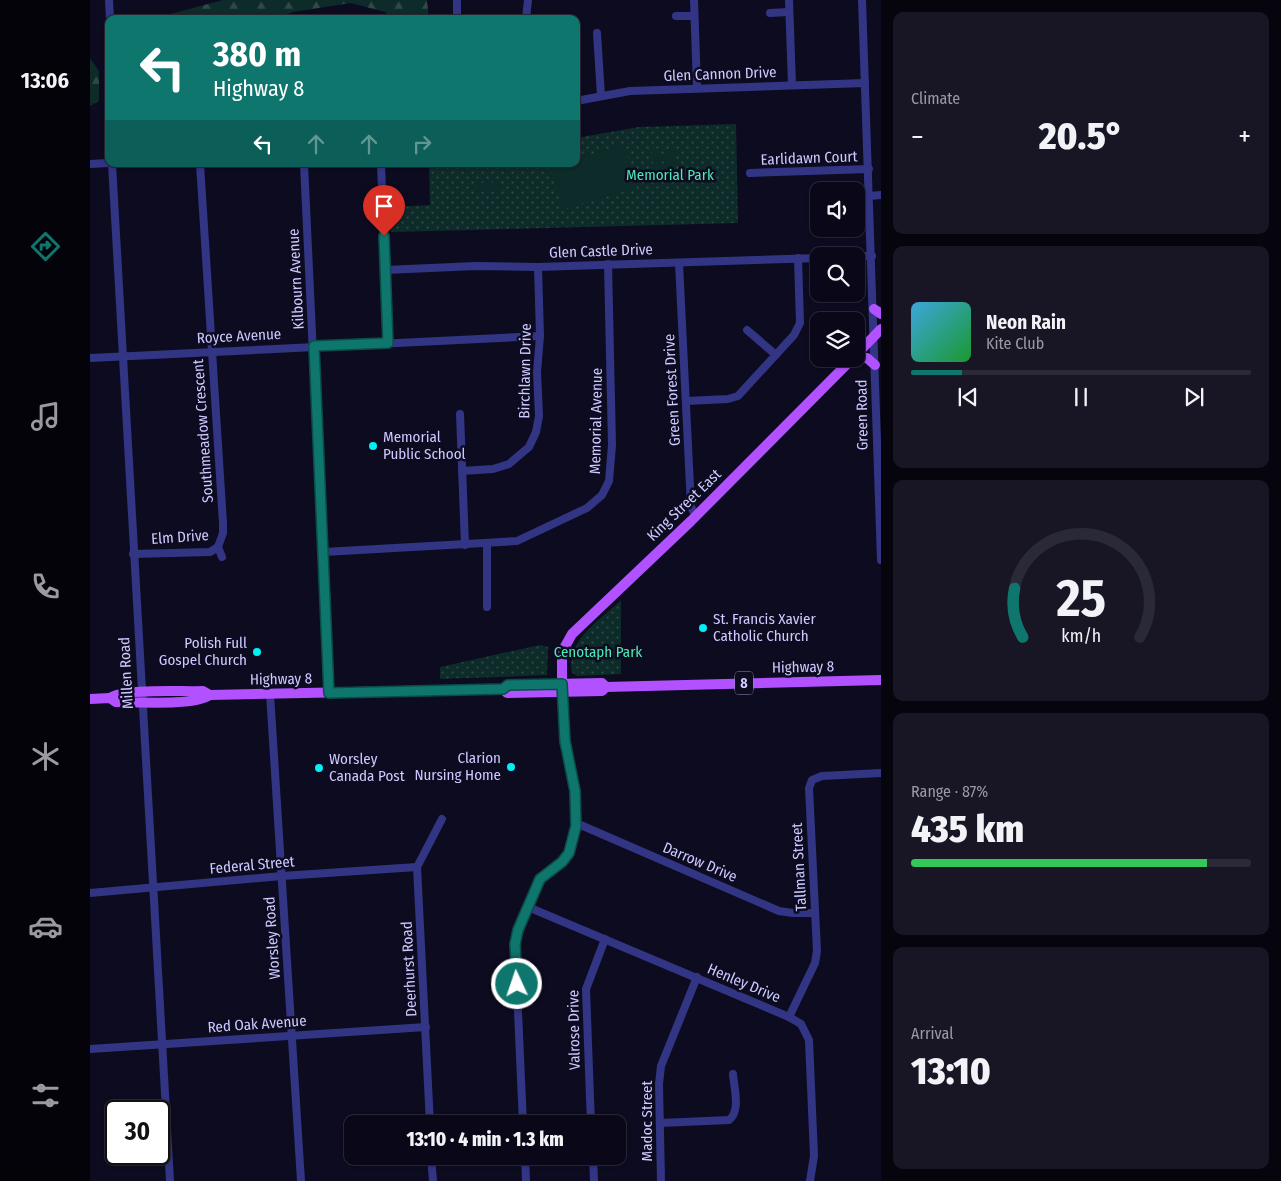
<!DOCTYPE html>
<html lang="en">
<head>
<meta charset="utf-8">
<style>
	body { margin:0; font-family:"Fira Sans Condensed",sans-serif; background:#181625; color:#f1f3f6; height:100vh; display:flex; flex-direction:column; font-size:19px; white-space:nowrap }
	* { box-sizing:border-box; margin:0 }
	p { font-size:16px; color:#999aa2 }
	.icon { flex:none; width:28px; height:28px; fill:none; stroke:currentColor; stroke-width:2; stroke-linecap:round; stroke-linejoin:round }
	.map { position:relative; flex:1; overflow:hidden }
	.panel { display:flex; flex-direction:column; gap:12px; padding:12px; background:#06040d; width:400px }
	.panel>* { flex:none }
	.guide { position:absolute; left:15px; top:15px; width:475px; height:152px; border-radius:10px; box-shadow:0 1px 4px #0004,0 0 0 1px #2a2937; background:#0f766e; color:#fff; overflow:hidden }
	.fabs { position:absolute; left:720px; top:182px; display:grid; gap:10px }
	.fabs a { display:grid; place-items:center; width:55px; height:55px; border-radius:10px; background:#0a0818; box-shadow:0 1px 4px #0004,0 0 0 1px #2a2937; font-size:25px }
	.speed { position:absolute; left:15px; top:1100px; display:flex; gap:10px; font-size:25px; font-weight:700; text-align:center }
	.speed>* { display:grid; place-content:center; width:65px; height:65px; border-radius:50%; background:#0a0818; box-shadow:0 1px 4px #0004,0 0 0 1px #2a2937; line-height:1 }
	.speed .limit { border:2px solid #111; border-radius:8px; background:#fff; color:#111 }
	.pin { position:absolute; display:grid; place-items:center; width:42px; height:42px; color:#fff; margin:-51px -21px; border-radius:50% 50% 50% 0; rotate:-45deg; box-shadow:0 0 5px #0007 }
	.pin .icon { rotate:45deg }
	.me { position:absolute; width:55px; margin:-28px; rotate:357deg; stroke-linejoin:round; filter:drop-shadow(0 0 4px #0008) }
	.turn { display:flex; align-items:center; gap:18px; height:105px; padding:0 25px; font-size:22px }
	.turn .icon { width:65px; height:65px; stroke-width:2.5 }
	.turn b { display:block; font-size:35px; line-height:42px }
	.lanes { display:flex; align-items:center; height:48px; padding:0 25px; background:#0003; justify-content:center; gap:25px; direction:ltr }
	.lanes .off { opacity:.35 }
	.big { font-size:38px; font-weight:800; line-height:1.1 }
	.panel .widget { flex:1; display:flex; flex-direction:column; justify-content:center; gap:8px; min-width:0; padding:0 18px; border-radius:10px; background:#181625 }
	.panel .dial { align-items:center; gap:0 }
	.dial svg { height:130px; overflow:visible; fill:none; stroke:#2a2937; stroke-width:7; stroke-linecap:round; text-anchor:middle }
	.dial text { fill:#f1f3f6; stroke:none }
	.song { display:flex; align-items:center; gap:15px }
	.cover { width:60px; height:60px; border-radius:8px; background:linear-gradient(135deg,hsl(200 70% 55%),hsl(130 70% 35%)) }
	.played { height:5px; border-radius:2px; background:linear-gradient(90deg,#0f766e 15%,#2a2937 15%) }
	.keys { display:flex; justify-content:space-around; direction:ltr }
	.heat { display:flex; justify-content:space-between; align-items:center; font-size:28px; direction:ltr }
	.charge { height:8px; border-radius:4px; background:linear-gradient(90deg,#34c759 87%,#2a2937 0) }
	.trip { position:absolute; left:254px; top:1115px; width:282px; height:50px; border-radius:10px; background:#0a0818; box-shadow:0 1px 4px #0004,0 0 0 1px #2a2937; font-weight:800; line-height:50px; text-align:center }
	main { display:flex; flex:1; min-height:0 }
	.tab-bar { display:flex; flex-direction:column; width:90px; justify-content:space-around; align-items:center; background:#04030a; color:#999aa2 }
	.tab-bar .icon { width:35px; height:35px }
	.tab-bar .current { color:#0f766e }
	.tab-bar b { font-size:22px; color:#f1f3f6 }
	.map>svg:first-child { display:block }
	.grass { fill:url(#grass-dots) }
	.forest { fill:url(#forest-firs) }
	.garden { fill:#0d2b28 }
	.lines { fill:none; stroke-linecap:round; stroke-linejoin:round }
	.minor { stroke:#323584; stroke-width:8 }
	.major { stroke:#b151ff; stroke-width:10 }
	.route-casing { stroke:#0a4d48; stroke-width:12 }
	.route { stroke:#0f766e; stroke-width:9 }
	.poi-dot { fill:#00f0f5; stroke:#0d0b20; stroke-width:2 }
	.labels { text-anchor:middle; stroke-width:5; stroke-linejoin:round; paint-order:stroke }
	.shield { fill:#0d0b20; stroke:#9391bc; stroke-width:1 }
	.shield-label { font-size:14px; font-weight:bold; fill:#cccaff }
	.street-label { font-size:15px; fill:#cccaff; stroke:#0d0b20 }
	.park-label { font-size:15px; fill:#4de9b6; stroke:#0d0b20 }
	.poi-label { font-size:15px; fill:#cccaff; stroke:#0d0b20; text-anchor:start }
</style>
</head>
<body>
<main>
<nav class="tab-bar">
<b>13:06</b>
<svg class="icon current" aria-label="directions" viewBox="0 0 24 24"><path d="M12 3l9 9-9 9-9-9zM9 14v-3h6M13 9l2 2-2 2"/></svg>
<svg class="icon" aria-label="music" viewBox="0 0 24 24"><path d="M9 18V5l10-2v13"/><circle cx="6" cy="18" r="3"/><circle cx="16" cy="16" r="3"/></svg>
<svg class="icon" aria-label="phone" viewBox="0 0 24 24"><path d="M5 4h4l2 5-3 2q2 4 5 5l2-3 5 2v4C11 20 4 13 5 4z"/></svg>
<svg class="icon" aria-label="climate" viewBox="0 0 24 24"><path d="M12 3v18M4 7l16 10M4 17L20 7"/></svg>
<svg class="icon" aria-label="car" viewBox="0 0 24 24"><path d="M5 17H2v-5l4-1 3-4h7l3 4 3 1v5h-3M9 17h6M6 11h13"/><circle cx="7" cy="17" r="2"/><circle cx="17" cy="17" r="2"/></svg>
<svg class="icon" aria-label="filters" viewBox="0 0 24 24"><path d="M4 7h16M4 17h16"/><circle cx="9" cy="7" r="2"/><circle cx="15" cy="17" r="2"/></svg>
</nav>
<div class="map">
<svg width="791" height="1181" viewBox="0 0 791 1181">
	<defs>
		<pattern id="grass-dots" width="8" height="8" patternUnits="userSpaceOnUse" patternTransform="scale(1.25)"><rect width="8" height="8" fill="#0d2b28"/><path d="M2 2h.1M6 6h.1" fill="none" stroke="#2f4848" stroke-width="1.8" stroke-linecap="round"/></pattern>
		<pattern id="forest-firs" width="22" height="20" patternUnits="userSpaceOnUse" patternTransform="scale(1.25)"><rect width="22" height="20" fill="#0d2b28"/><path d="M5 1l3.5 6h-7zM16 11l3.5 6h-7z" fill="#2f4848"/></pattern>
	</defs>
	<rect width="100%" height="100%" fill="#0d0b20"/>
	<!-- grass -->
	<g class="grass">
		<polygon points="646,124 648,223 301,232 300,207 340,205 339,164 486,164 486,138 549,127"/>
		<path d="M531,600V674L487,676C481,673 481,670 481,663C483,636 512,618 531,600Z"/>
		<polygon points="450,645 458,647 457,675 350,679 350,667"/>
	</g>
	<!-- forest -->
	<g class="forest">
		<polygon points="133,0 337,0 339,19 302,19 295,12 261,3 203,12 185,19 72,19 73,16"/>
		<polygon points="0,58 9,71 9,101 0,106"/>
	</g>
	<!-- garden -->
	<g class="garden">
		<polygon points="534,144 547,187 473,209 460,167 469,164 486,164 486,159"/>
		<polygon points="584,150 585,170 576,170 574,151"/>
		<polygon points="562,151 571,151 573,171 563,171"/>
		<polygon points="409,182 410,191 387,192 386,183"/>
	</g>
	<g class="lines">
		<!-- minor -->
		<g class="minor">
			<polyline points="19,0 20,19"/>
			<polyline points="367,0 367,19"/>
			<polyline points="604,0 607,88"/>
			<polyline points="699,0 702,85"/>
			<polyline points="772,0 791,560"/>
			<polyline points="680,13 699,12"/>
			<polyline points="586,16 604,16"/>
			<polyline points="436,19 438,0"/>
			<polyline points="507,33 511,96"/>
			<polyline points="486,101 540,91 775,83"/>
			<polyline points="0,164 19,163"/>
			<polyline points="22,164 80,1181"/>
			<polyline points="110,164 133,523 133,533 128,547"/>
			<polyline points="214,164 239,693"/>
			<polyline points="291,164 298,343"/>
			<polyline points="660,173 779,169"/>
			<polyline points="780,196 791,195"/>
			<polyline points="765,256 782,256"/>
			<polyline points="589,263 601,507 606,516"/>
			<polyline points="295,270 386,266 448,267 729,258"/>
			<polyline points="657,330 686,355"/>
			<polyline points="0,358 450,336"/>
			<polyline points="596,401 638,399 648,396 704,335 710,323 708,258"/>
			<polyline points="370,414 375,545"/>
			<polyline points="372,471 403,469 419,464 439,447 446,432 449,416 447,372 450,336 448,267"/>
			<polyline points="128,547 132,557"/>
			<polyline points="234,552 427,541 497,508 512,495 519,481 522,445 518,264"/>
			<polyline points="43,554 120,552 128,547"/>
			<polyline points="397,607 397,544"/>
			<polyline points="180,694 211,1181"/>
			<polyline points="486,823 689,911 703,913 725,913"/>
			<polyline points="0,893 192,876 327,867"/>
			<polyline points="438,907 699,1017 711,1024 719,1040 724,1156 720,1181"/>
			<polyline points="699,1017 725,963 727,951 719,788 722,780 732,776 791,773"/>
			<polyline points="0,1049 336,1027"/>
			<path d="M570,1123L639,1120C651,1111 644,1088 643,1074"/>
			<polyline points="340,1124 327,867 352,819"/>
			<path d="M433,1124L425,944C429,925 441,892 452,877C460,867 475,864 480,851C492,819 484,789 477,757C473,735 472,711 472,689"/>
			<polyline points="501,1124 496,989 515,939"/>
			<polyline points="341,1156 343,1181"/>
			<polyline points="435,1156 436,1181"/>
			<polyline points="503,1156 504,1181"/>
			<polyline points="571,1181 569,1084 571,1066 607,977"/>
		</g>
		<!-- major -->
		<g class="major">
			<polyline points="784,309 791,314"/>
			<polyline points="766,355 791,329"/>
			<polyline points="766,358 777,358 785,365"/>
			<polyline points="472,684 472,652 482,634 601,521 762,359"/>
			<polyline points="413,689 418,685 512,683 516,687 791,680"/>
			<path d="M20,698C33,688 94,692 113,691L120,695L413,689L417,693L512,691L516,687"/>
			<path d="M0,699L20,698L26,702C47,702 105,706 120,695"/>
		</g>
	</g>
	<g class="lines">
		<!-- route casing -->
		<g class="route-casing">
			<polyline id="route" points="294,236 298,343 224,346 239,693 413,689 418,685 472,684 475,741 485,791 486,826 479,853 472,862 450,879 428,930 425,944 427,984"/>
		</g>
		<!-- route -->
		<use href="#route" class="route"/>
	</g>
	<!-- markers -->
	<g class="poi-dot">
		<circle cx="283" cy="446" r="5"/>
		<circle cx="613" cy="628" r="5"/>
		<circle cx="167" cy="652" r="5"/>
		<circle cx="421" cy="767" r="5"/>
		<circle cx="229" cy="768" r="5"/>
	</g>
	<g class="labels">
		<!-- shield labels -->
		<rect class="shield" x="645" y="671.5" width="18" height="23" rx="4"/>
		<g class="shield-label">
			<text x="654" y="688">8</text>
		</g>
		<!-- street labels -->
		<g class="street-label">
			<text transform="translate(630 74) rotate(-2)" y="5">Glen Cannon Drive</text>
			<text transform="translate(719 158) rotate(-2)" y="5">Earlidawn Court</text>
			<text transform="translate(511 251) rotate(-2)" y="5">Glen Castle Drive</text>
			<text transform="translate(206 279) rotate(-93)" y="5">Kilbourn Avenue</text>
			<text transform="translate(149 336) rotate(-3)" y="5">Royce Avenue</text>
			<text transform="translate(435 371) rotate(-89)" y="5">Birchlawn Drive</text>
			<text transform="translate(582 390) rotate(-93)" y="5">Green Forest Drive</text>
			<text transform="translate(772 415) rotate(-91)" y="5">Green Road</text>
			<text transform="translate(506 421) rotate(-89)" y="5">Memorial Avenue</text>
			<text transform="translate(113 431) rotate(-94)" y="5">Southmeadow Crescent</text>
			<text transform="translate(594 505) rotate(-44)" y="5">King Street East</text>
			<text transform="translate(90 537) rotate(-4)" y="5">Elm Drive</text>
			<text transform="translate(713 667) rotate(-1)" y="5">Highway 8</text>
			<text transform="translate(36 673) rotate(-93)" y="5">Millen Road</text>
			<text transform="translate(191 679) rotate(-1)" y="5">Highway 8</text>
			<text transform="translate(610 862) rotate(23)" y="5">Darrow Drive</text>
			<text transform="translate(162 865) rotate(-5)" y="5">Federal Street</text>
			<text transform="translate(709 867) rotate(-93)" y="5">Tallman Street</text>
			<text transform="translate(182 938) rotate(-94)" y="5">Worsley Road</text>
			<text transform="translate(319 969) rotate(-93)" y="5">Deerhurst Road</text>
			<text transform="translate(654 983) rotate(23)" y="5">Henley Drive</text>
			<text transform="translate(167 1024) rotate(-4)" y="5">Red Oak Avenue</text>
			<text transform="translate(484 1030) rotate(-91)" y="5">Valrose Drive</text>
			<text transform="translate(557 1121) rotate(-90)" y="5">Madoc Street</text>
		</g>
		<!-- park labels -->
		<g class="park-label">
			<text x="580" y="180">Memorial Park</text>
			<text x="508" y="657">Cenotaph Park</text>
		</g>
		<!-- poi labels -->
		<g class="poi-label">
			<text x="293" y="442">Memorial<tspan x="293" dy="17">Public School</tspan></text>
			<text x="623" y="624">St. Francis Xavier<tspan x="623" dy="17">Catholic Church</tspan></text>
			<text x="157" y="648" text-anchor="end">Polish Full<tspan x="157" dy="17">Gospel Church</tspan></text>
			<text x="411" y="763" text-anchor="end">Clarion<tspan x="411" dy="17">Nursing Home</tspan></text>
			<text x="239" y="764">Worsley<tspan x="239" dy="17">Canada Post</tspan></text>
		</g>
	</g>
</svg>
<div class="fabs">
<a><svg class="icon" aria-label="sound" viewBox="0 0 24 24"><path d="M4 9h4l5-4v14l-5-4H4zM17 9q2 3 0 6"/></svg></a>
<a><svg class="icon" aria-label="search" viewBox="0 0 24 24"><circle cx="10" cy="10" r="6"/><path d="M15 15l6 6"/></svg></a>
<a><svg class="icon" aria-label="layers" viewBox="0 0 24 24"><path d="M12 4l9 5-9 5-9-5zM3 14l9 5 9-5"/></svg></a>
</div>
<div class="speed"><div class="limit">30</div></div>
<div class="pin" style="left:294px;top:236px;background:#d93025"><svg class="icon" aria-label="arrive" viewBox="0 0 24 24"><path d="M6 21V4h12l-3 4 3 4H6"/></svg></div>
<svg class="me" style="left:427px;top:984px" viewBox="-20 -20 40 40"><circle r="17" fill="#0f766e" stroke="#fff" stroke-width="3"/><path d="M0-11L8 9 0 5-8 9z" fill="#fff"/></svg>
<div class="trip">13:10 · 4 min · 1.3 km</div>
<div class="guide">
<div class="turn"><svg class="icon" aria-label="left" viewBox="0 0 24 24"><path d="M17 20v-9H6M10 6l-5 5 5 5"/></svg><div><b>380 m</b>Highway 8</div></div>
<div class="lanes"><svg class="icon" aria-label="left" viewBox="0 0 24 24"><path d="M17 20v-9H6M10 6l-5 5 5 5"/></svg><svg class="icon off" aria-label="ahead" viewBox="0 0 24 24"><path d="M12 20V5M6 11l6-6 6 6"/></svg><svg class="icon off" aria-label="ahead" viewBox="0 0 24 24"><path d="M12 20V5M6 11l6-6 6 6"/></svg><svg class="icon off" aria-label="right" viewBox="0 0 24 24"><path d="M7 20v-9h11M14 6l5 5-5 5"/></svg></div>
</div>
</div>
<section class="panel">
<div class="widget"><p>Climate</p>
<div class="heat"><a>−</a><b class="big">20.5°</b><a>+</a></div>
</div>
<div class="widget">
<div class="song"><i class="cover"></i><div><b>Neon Rain</b><p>Kite Club</p></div></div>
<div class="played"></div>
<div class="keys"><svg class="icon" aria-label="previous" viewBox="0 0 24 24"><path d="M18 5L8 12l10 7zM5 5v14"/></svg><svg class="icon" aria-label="pause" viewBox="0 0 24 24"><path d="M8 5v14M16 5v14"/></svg><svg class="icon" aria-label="next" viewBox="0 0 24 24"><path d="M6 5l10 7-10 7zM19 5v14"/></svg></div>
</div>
<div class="widget dial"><svg viewBox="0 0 100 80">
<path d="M14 69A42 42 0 1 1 86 69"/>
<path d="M14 69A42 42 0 0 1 9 39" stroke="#0f766e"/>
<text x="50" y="56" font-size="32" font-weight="700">25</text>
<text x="50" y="72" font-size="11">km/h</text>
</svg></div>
<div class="widget"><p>Range · 87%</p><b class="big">435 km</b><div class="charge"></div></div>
<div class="widget"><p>Arrival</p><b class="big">13:10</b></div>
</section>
</main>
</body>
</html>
